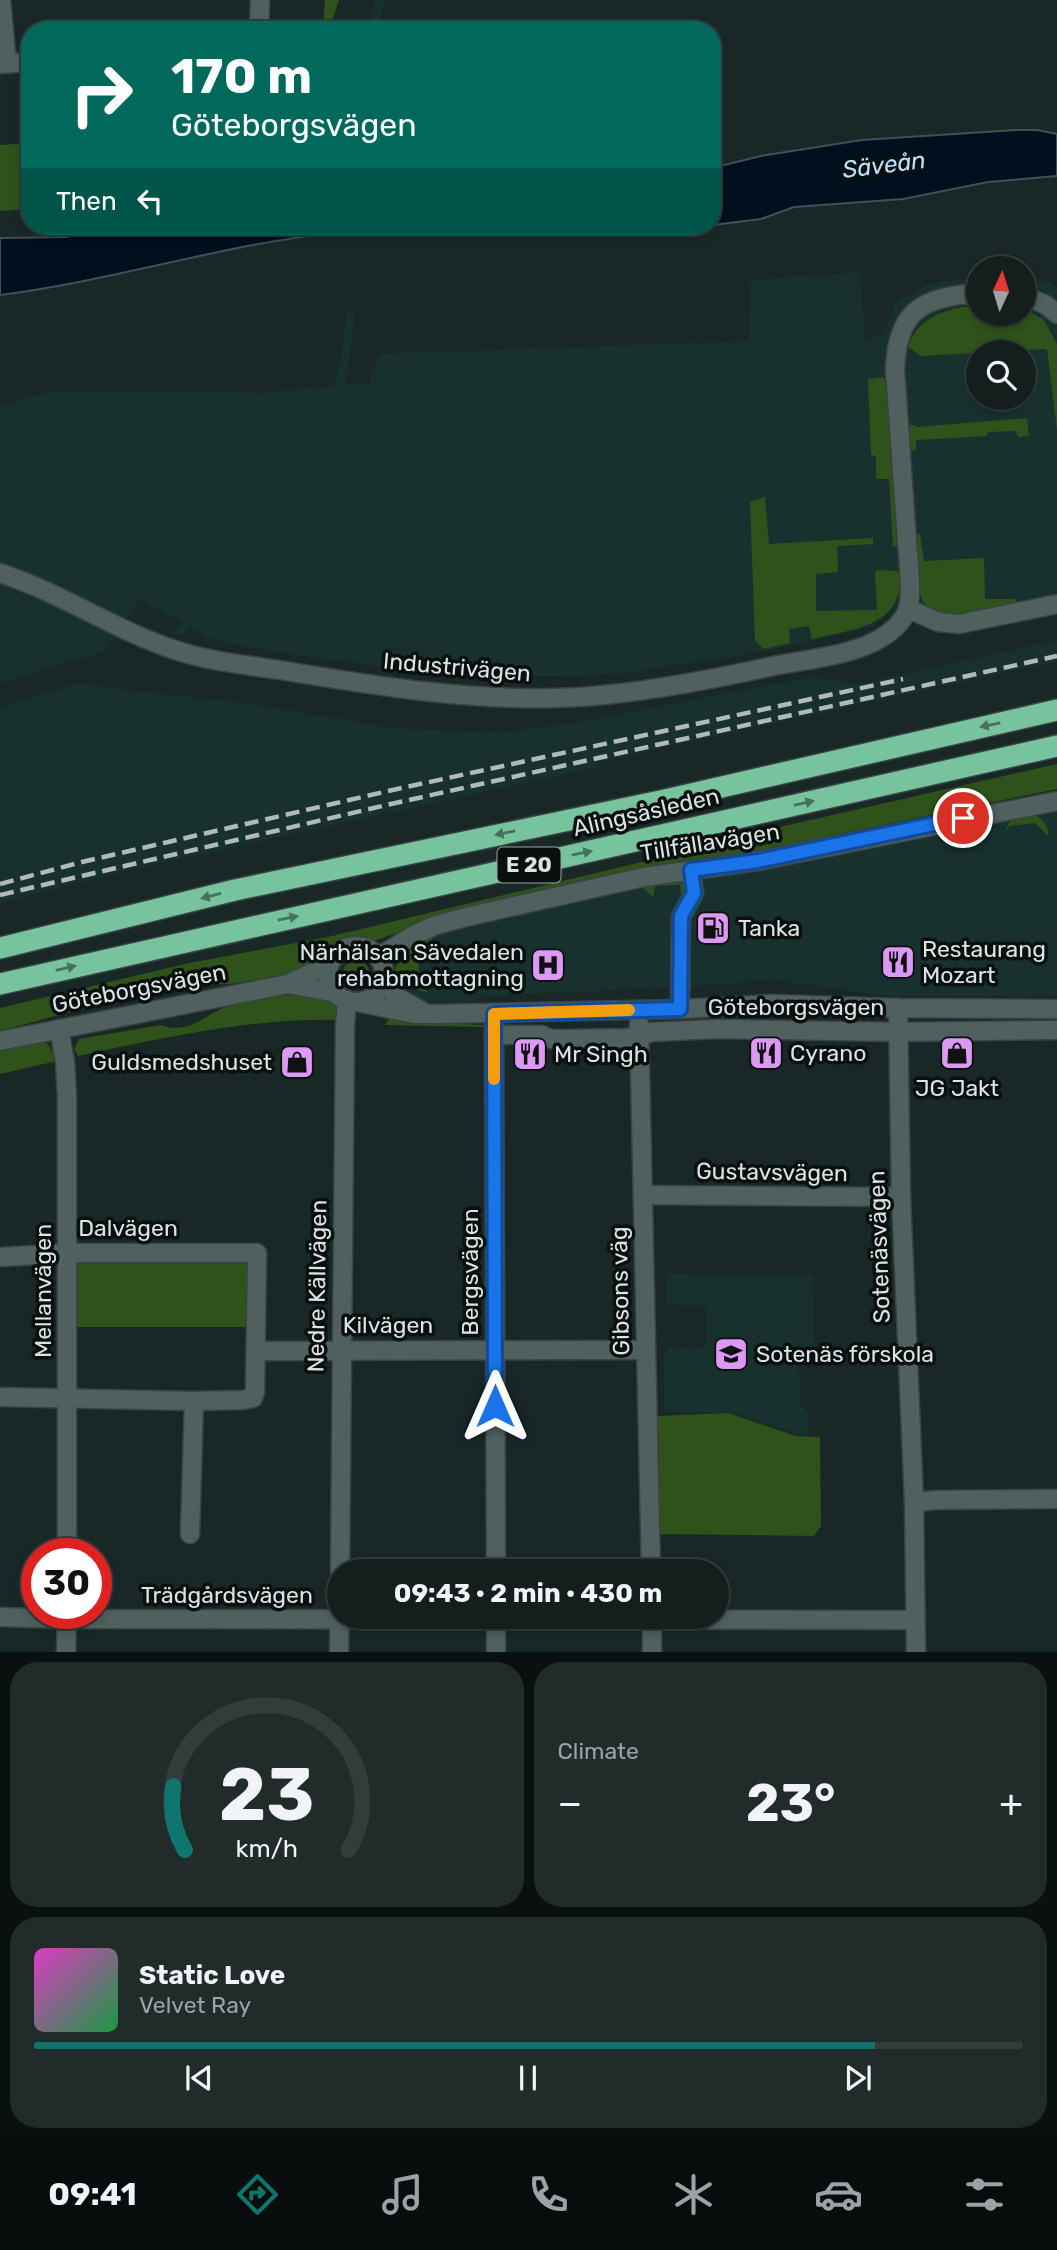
<!DOCTYPE html>
<html lang="en">
<head>
<meta charset="utf-8">
<style>
	body { margin:0; font-family:Rubik,sans-serif; background:#202b2a; color:#f1f3f6; height:100vh; display:flex; flex-direction:column; font-size:26px; white-space:nowrap }
	* { box-sizing:border-box; margin:0 }
	p { font-size:23px; color:#9da2a4 }
	.icon { flex:none; width:38px; height:38px; fill:none; stroke:currentColor; stroke-width:2; stroke-linecap:round; stroke-linejoin:round }
	.map { position:relative; height:1652px; overflow:hidden }
	.sheet { display:flex; flex-direction:column; gap:10px; padding:10px; background:#0a1010; flex:1 }
	.sheet>* { flex:none }
	.guide { position:absolute; left:21px; top:21px; width:700px; height:214px; border-radius:28px; box-shadow:0 4px 10px #0003,0 0 0 2px #323c3b; background:#00695c; color:#fff; overflow:hidden }
	.needle { width:46px; rotate:4deg }
	.controls { position:absolute; left:966px; top:256px; display:grid; gap:14px }
	.controls a { display:grid; place-items:center; width:70px; height:70px; border-radius:50%; background:#131e1d; box-shadow:0 4px 10px #0003,0 0 0 2px #323c3b; font-size:35px }
	.speed { position:absolute; left:21px; top:1538px; display:flex; gap:14px; font-size:35px; font-weight:700; text-align:center }
	.speed>* { display:grid; place-content:center; width:91px; height:91px; border-radius:50%; background:#131e1d; box-shadow:0 4px 10px #0003,0 0 0 2px #323c3b; line-height:1 }
	.speed .limit { border:10px solid #d22; background:#fff; color:#111 }
	.pin { position:absolute; display:grid; place-items:center; width:60px; height:60px; color:#fff; margin:-30px; border:4px solid #fff; border-radius:50%; box-shadow:0 2px 7px #0007 }
	.me { position:absolute; width:77px; margin:-38px; rotate:0deg; stroke-linejoin:round; filter:drop-shadow(0 0 5px #0008) }
	.turn { display:flex; align-items:center; gap:24px; height:147px; padding:0 35px; font-size:32px }
	.turn .icon { width:91px; height:91px; stroke-width:2.5 }
	.turn b { display:block; font-size:49px; line-height:60px }
	.then { display:flex; align-items:center; height:66px; padding:0 35px; background:#0003; gap:14px; font-size:26px }
	.big { font-size:52px; font-weight:700; line-height:1.1 }
	.sheet .tile { flex:1; display:flex; flex-direction:column; justify-content:center; gap:10px; min-width:0; padding:0 24px; border-radius:28px; background:#202b2a }
	.sheet .dial { align-items:center; gap:0 }
	.dial svg { height:182px; overflow:visible; fill:none; stroke:#323c3b; stroke-width:7; stroke-linecap:round; text-anchor:middle }
	.dial text { fill:#f1f3f6; stroke:none }
	.song { display:flex; align-items:center; gap:21px }
	.cover { width:84px; height:84px; border-radius:10px; background:linear-gradient(135deg,hsl(310 70% 55%),hsl(140 70% 35%)) }
	.played { height:7px; border-radius:4px; background:linear-gradient(90deg,#0f766e 85%,#323c3b 85%) }
	.keys { display:flex; justify-content:space-around; direction:ltr }
	.heat { display:flex; justify-content:space-between; align-items:center; font-size:38px; direction:ltr }
	.sheet .tiles { flex:1; display:grid; gap:10px; grid-template-columns:1fr 1fr }
	.tile:last-child { grid-column:span 2 }
	.trip { position:absolute; left:327px; top:1559px; width:402px; height:70px; border-radius:35px; background:#131e1d; box-shadow:0 4px 10px #0003,0 0 0 2px #323c3b; font-weight:700; line-height:70px; text-align:center }
	.tab-bar { display:flex; height:112px; justify-content:space-around; align-items:center; background:#080c0c; color:#9da2a4 }
	.tab-bar .icon { width:49px; height:49px }
	.tab-bar .active { color:#0f766e }
	.tab-bar b { font-size:32px; color:#f1f3f6 }
	.map>svg:first-child { display:block }
	.built { fill:#19312e; fill-rule:evenodd }
	.green { fill:#2f511a }
	.water { fill:#000f1d; stroke:#424f58; stroke-width:2 }
	.lines { fill:none; stroke-linecap:round; stroke-linejoin:round }
	.minor-casing { stroke:#384443; stroke-width:21 }
	.highway-casing { stroke:#384443; stroke-width:24 }
	.minor { stroke:#50605e; stroke-width:18 }
	.highway { stroke:#76c39d; stroke-width:21 }
	.rail { stroke:#afbab9; stroke-width:4.5; stroke-dasharray:14 7; stroke-linecap:butt }
	.oneway { fill:#45725d }
	.route-casing { stroke:#114b97; stroke-width:18 }
	.route { stroke:#1a73e8; stroke-width:12 }
	.slow { stroke:#f59e0b; stroke-width:12 }
	.labels { text-anchor:middle; stroke-width:7; stroke-linejoin:round; paint-order:stroke }
	.shield { fill:#09100f; stroke:#9ca4a3; stroke-width:2 }
	.shield-label { font-size:21px; font-weight:bold; fill:#dbe4e3 }
	.street-label { font-size:23px; fill:#dbe4e3; stroke:#09100f }
	.poi-label { font-size:23px; fill:#dbe4e3; stroke:#09100f; text-anchor:start }
	.water-label { font-size:24px; font-style:italic; fill:#bce2fd; stroke:#09100f }
</style>
</head>
<body>
<div class="map">
<svg width="1057" height="1652" viewBox="0 0 1057 1652">
	<rect width="100%" height="100%" fill="#192827"/>
	<!-- built -->
	<g class="built">
		<polygon points="375,0 385,0 378,30 369,30"/>
		<path d="M860,272L865,339L883,335L896,303L930,283L978,278V313H1024V280L1051,282L1057,289V596L960,618H939L923,606H896L874,626L762,652L623,673L562,676H444L265,650L214,640L191,628L182,635L172,633L182,623L139,599L105,651L0,683V406L47,392L161,391L264,393L334,386L342,354L346,312L354,313L351,349L345,385L369,383L380,354L749,341L751,280ZM978,352H1024V397H978Z"/>
		<polygon points="1057,640 1057,661 597,762 598,767 129,870 0,903 0,707 78,684 251,704 399,729 504,732 580,722 812,677 859,684"/>
		<polygon points="1057,805 1057,996 883,996 771,979 716,985 488,996 458,1004 403,998 389,974 404,946 427,932 641,881"/>
		<polygon points="667,1274 812,1275 815,1348 797,1349 801,1390 799,1403 808,1414 808,1436 797,1434 734,1413 665,1412 663,1356 668,1348 706,1347 706,1306 667,1305"/>
	</g>
	<!-- green -->
	<g class="green">
		<polygon points="325,0 339,0 329,30 288,30 289,23 323,25"/>
		<polygon points="30,143 30,209 0,211 0,145"/>
		<path d="M978,305V313H1024V308L1044,320L1057,344V430L1047,349L921,356L908,347C917,316 949,308 978,305Z"/>
		<polygon points="883,377 887,382 897,544 893,548 889,479 876,479 876,456 871,455 868,379"/>
		<polygon points="1027,418 1029,436 1018,437 1016,431 988,432 987,436 916,440 916,450 910,451 907,447 910,425 915,425 916,427"/>
		<path d="M765,497L769,544L873,538V544L837,546L838,572L816,574V611L877,610L875,574L877,570L897,571L900,574C903,627 853,629 812,639L809,626L789,629L790,643L763,649L755,640L750,502Z"/>
		<path d="M915,533L920,534L924,561L984,558L985,599H1015L1016,602C991,608 942,631 924,603C916,589 917,550 915,533Z"/>
		<polygon points="1057,764 1057,789 442,916 372,942 348,939 333,946 324,956 285,975 231,984 194,985 179,988 155,984 93,1006 0,1031 0,1008 189,963 328,937 646,861 731,838"/>
		<path d="M1034,814C1042,819 1050,826 1048,836L1035,823L1009,826L1004,833C1011,815 1016,817 1034,814Z"/>
		<polygon points="677,881 683,884 684,896 681,895 680,885 655,886 653,897 641,886"/>
		<path d="M437,935C415,954 414,968 428,993L401,985L396,986C386,961 416,943 437,935Z"/>
		<circle cx="356" cy="973" r="13"/>
		<path d="M307,994C328,998 338,996 338,1020C250,1018 164,1038 78,1056L74,1049L79,1039L161,1025C192,1036 205,1012 232,1005C257,998 282,995 307,994Z"/>
		<polygon points="391,1016 414,1021 482,1025 484,1027 385,1025"/>
		<polygon points="40,1041 48,1044 57,1061 0,1074 0,1049"/>
		<polygon points="77,1262 247,1263 247,1327 77,1327"/>
		<polygon points="728,1413 796,1436 820,1437 821,1526 814,1536 658,1534 656,1416"/>
	</g>
	<!-- water -->
	<g class="water">
		<polygon points="1016,130 1037,130 1057,134 1057,176 988,182 903,199 794,207 761,219 712,225 712,168 761,156 862,140"/>
		<path d="M116,226H386C342,231 297,237 253,245C169,261 86,284 0,295V238L66,237Z"/>
	</g>
	<g class="lines">
		<!-- minor casing -->
		<g class="minor-casing">
			<g id="minor">
				<polyline points="1,0 7,63"/>
				<polyline points="259,30 260,0"/>
				<polyline points="0,64 30,62"/>
				<polyline points="1024,295 1046,305 1057,314"/>
				<path d="M0,573C61,593 115,630 175,650C214,663 258,666 298,673C383,687 468,700 554,698C623,697 705,681 773,666C814,658 885,654 906,613C914,598 908,559 907,542C903,484 899,426 895,369C897,309 924,297 978,293"/>
				<polyline points="909,609 938,622 959,624 1057,604"/>
				<circle cx="356" cy="974" r="28"/>
				<polyline points="378,957 414,935 436,925 466,917 644,877 758,861 1057,801"/>
				<polyline points="384,977 395,996 422,1011"/>
				<polyline points="288,984 336,993"/>
				<polyline points="358,1002 414,1014 435,1014 680,1009 773,1004 898,1008 1057,1009"/>
				<polyline points="898,1008 901,1197 914,1502 916,1652"/>
				<polyline points="680,1009 681,917 694,893 691,870"/>
				<polyline points="639,1024 651,1572"/>
				<polyline points="494,1025 496,1572"/>
				<polyline points="59,1029 65,1062 67,1097 67,1554"/>
				<polyline points="494,1035 542,1035 551,1039 567,1039 628,1038 652,1032 717,1029 898,1032 1057,1030"/>
				<polyline points="0,1041 288,984 321,968 332,960"/>
				<polyline points="643,1195 901,1197"/>
				<polyline points="0,1257 69,1253 257,1253 255,1392 253,1398 243,1400 194,1401 0,1397"/>
				<polyline points="256,1351 646,1350"/>
				<polyline points="914,1502 939,1500 1057,1499"/>
				<polyline points="190,1534 194,1401"/>
				<polyline points="340,1572 345,1024 347,1000"/>
				<polyline points="0,1617 67,1619 915,1620"/>
				<polyline points="652,1617 652,1652"/>
				<polyline points="66,1652 67,1614"/>
				<polyline points="339,1652 340,1597"/>
				<polyline points="496,1652 496,1617"/>
			</g>
		</g>
		<!-- highway casing -->
		<g class="highway-casing">
			<g id="highway">
				<polyline points="0,948 235,890 665,800 1057,710"/>
				<polyline points="0,984 1057,746"/>
			</g>
		</g>
		<!-- minor -->
		<use href="#minor" class="minor"/>
		<!-- highway -->
		<use href="#highway" class="highway"/>
		<!-- rail -->
		<g class="rail">
			<polyline points="0,884 82,862 388,791 903,679"/>
			<polyline points="0,895 391,804 1057,656"/>
		</g>
	</g>
	<!-- one-way arrows -->
	<defs><path id="oneway-solid" d="M-6-.8H1V-3.2L6.5 0L1 3.2V.8H-6Z" transform="scale(1.75)"/></defs>
	<g class="oneway">
		<use href="#oneway-solid" transform="translate(990 725) rotate(168)"/>
		<use href="#oneway-solid" transform="translate(804 803) rotate(-13)"/>
		<use href="#oneway-solid" transform="translate(505 833) rotate(168)"/>
		<use href="#oneway-solid" transform="translate(582 853) rotate(-12)"/>
		<use href="#oneway-solid" transform="translate(211 896) rotate(166)"/>
		<use href="#oneway-solid" transform="translate(288 918) rotate(-12)"/>
		<use href="#oneway-solid" transform="translate(66 968) rotate(-13)"/>
	</g>
	<g class="lines">
		<!-- route casing -->
		<g class="route-casing">
			<polyline id="route" points="495,1406 494,1014 680,1009 681,916 694,893 691,870 758,861 963,818"/>
		</g>
		<!-- route -->
		<use href="#route" class="route"/>
		<!-- slow -->
		<polyline class="slow" points="494,1079 494,1014 629,1010"/>
	</g>
	<!-- icons -->
	<defs>
		<g id="fuel-square" transform="scale(1.75)"><rect x="-9" y="-9" width="18" height="18" rx="4" fill="#dc99f4" stroke="#09100f"/><path d="M-5.5-6h7V0h2V4h1.3V-2.5L3-4.5l.8-.8L6-3V5H2.5V1h-1V6h-7ZM-4.2-4.7v3.2H.2V-4.7Z" fill="#111"/></g>
		<g id="restaurant-square" transform="scale(1.75)"><rect x="-9" y="-9" width="18" height="18" rx="4" fill="#dc99f4" stroke="#09100f"/><path d="M-5-6h1v4h1v-4h1v4h1v-4h1v5L-1.5 .5V6h-2V.5L-5-1ZM5-6V6H3V1.5H1.5Q1.5-4 5-6Z" fill="#111"/></g>
		<g id="hospital-square" transform="scale(1.75)"><rect x="-9" y="-9" width="18" height="18" rx="4" fill="#dc99f4" stroke="#09100f"/><path d="M-5-5h3v3.5h4V-5h3V5h-3V1.5h-4V5h-3Z" fill="#111"/></g>
		<g id="shop-square" transform="scale(1.75)"><rect x="-9" y="-9" width="18" height="18" rx="4" fill="#dc99f4" stroke="#09100f"/><path d="M-5-2.5h2.3a2.7 3.5 0 0 1 5.4 0H5L5.5 6h-11ZM-1.5-2.5h3a1.5 2.3 0 0 0-3 0Z" fill="#111"/></g>
		<g id="school-square" transform="scale(1.75)"><rect x="-9" y="-9" width="18" height="18" rx="4" fill="#dc99f4" stroke="#09100f"/><path d="M0-5L7-2L0 1L-7-2ZM-4 1L0 2.5L4 1V4Q0 6-4 4Z" fill="#111"/></g>
	</defs>
	<g fill-rule="evenodd">
		<use href="#fuel-square" x="713" y="928"/>
		<use href="#restaurant-square" x="898" y="962"/>
		<use href="#hospital-square" x="548" y="965"/>
		<use href="#restaurant-square" x="766" y="1053"/>
		<use href="#shop-square" x="957" y="1053"/>
		<use href="#restaurant-square" x="530" y="1054"/>
		<use href="#shop-square" x="297" y="1062"/>
		<use href="#school-square" x="731" y="1354"/>
	</g>
	<g class="labels">
		<!-- shield labels -->
		<rect class="shield" x="497.5" y="847.5" width="63" height="35" rx="5"/>
		<g class="shield-label">
			<text x="529" y="872">E 20</text>
		</g>
		<!-- street labels -->
		<g class="street-label">
			<text transform="translate(457 667) rotate(5)" y="8">Industrivägen</text>
			<text transform="translate(646 812) rotate(-13)" y="8">Alingsåsleden</text>
			<text transform="translate(710 842) rotate(-9)" y="8">Tillfällavägen</text>
			<text transform="translate(139 988) rotate(-11)" y="8">Göteborgsvägen</text>
			<text x="796" y="1015">Göteborgsvägen</text>
			<text transform="translate(772 1172) rotate(1)" y="8">Gustavsvägen</text>
			<text x="128" y="1236">Dalvägen</text>
			<text transform="translate(879 1247) rotate(-92)" y="8">Sotenäsvägen</text>
			<text transform="translate(470 1272) rotate(-90)" y="8">Bergsvägen</text>
			<text transform="translate(317 1286) rotate(-89)" y="8">Nedre Källvägen</text>
			<text transform="translate(43 1291) rotate(-90)" y="8">Mellanvägen</text>
			<text transform="translate(620 1291) rotate(-91)" y="8">Gibsons väg</text>
			<text x="388" y="1333">Kilvägen</text>
			<text x="227" y="1603">Trädgårdsvägen</text>
		</g>
		<!-- poi labels -->
		<g class="poi-label">
			<text x="738" y="936">Tanka</text>
			<text x="922" y="957">Restaurang<tspan x="922" dy="26">Mozart</tspan></text>
			<text x="524" y="960" text-anchor="end">Närhälsan Sävedalen<tspan x="524" dy="26">rehabmottagning</tspan></text>
			<text x="790" y="1061">Cyrano</text>
			<text x="554" y="1062">Mr Singh</text>
			<text x="272" y="1070" text-anchor="end">Guldsmedshuset</text>
			<text x="957" y="1096" text-anchor="middle">JG Jakt</text>
			<text x="756" y="1362">Sotenäs förskola</text>
		</g>
		<!-- water labels -->
		<g class="water-label">
			<text transform="translate(884 165) rotate(-7)" y="8">Säveån</text>
		</g>
	</g>
</svg>
<div class="controls">
<a><svg class="needle" viewBox="-14 -14 28 28"><path d="M0-13l5 13h-10z" fill="#e53935"/><path d="M0 13l5-13h-10z" fill="#9da2a4"/></svg></a>
<a><svg class="icon" aria-label="search" viewBox="0 0 24 24"><circle cx="10" cy="10" r="6"/><path d="M15 15l6 6"/></svg></a>
</div>
<div class="speed"><div class="limit">30</div></div>
<div class="pin" style="left:963px;top:818px;background:#d93025"><svg class="icon" aria-label="arrive" viewBox="0 0 24 24"><path d="M6 21V4h12l-3 4 3 4H6"/></svg></div>
<svg class="me" style="left:495px;top:1406px" viewBox="-20 -20 40 40"><path d="M0-17L14 15 0 8-14 15z" fill="#1a73e8" stroke="#fff" stroke-width="4"/></svg>
<div class="trip">09:43 · 2 min · 430 m</div>
<div class="guide">
<div class="turn"><svg class="icon" aria-label="right" viewBox="0 0 24 24"><path d="M7 20v-9h11M14 6l5 5-5 5"/></svg><div><b>170 m</b>Göteborgsvägen</div></div>
<div class="then">Then<svg class="icon" aria-label="left" viewBox="0 0 24 24"><path d="M17 20v-9H6M10 6l-5 5 5 5"/></svg></div>
</div>
</div>
<section class="sheet">
<div class="tiles">
<div class="tile dial"><svg viewBox="0 0 100 80">
<path d="M14 69A42 42 0 1 1 86 69"/>
<path d="M14 69A42 42 0 0 1 9 41" stroke="#0f766e"/>
<text x="50" y="56" font-size="32" font-weight="700">23</text>
<text x="50" y="72" font-size="11">km/h</text>
</svg></div>
<div class="tile"><p>Climate</p>
<div class="heat"><a>−</a><b class="big">23°</b><a>+</a></div>
</div>
<div class="tile">
<div class="song"><i class="cover"></i><div><b>Static Love</b><p>Velvet Ray</p></div></div>
<div class="played"></div>
<div class="keys"><svg class="icon" aria-label="previous" viewBox="0 0 24 24"><path d="M18 5L8 12l10 7zM5 5v14"/></svg><svg class="icon" aria-label="pause" viewBox="0 0 24 24"><path d="M8 5v14M16 5v14"/></svg><svg class="icon" aria-label="next" viewBox="0 0 24 24"><path d="M6 5l10 7-10 7zM19 5v14"/></svg></div>
</div>
</div>
</section>
<nav class="tab-bar">
<b>09:41</b>
<svg class="icon active" aria-label="directions" viewBox="0 0 24 24"><path d="M12 3l9 9-9 9-9-9zM9 14v-3h6M13 9l2 2-2 2"/></svg>
<svg class="icon" aria-label="music" viewBox="0 0 24 24"><path d="M9 18V5l10-2v13"/><circle cx="6" cy="18" r="3"/><circle cx="16" cy="16" r="3"/></svg>
<svg class="icon" aria-label="phone" viewBox="0 0 24 24"><path d="M5 4h4l2 5-3 2q2 4 5 5l2-3 5 2v4C11 20 4 13 5 4z"/></svg>
<svg class="icon" aria-label="climate" viewBox="0 0 24 24"><path d="M12 3v18M4 7l16 10M4 17L20 7"/></svg>
<svg class="icon" aria-label="car" viewBox="0 0 24 24"><path d="M5 17H2v-5l4-1 3-4h7l3 4 3 1v5h-3M9 17h6M6 11h13"/><circle cx="7" cy="17" r="2"/><circle cx="17" cy="17" r="2"/></svg>
<svg class="icon" aria-label="filters" viewBox="0 0 24 24"><path d="M4 7h16M4 17h16"/><circle cx="9" cy="7" r="2"/><circle cx="15" cy="17" r="2"/></svg>
</nav>
</body>
</html>
